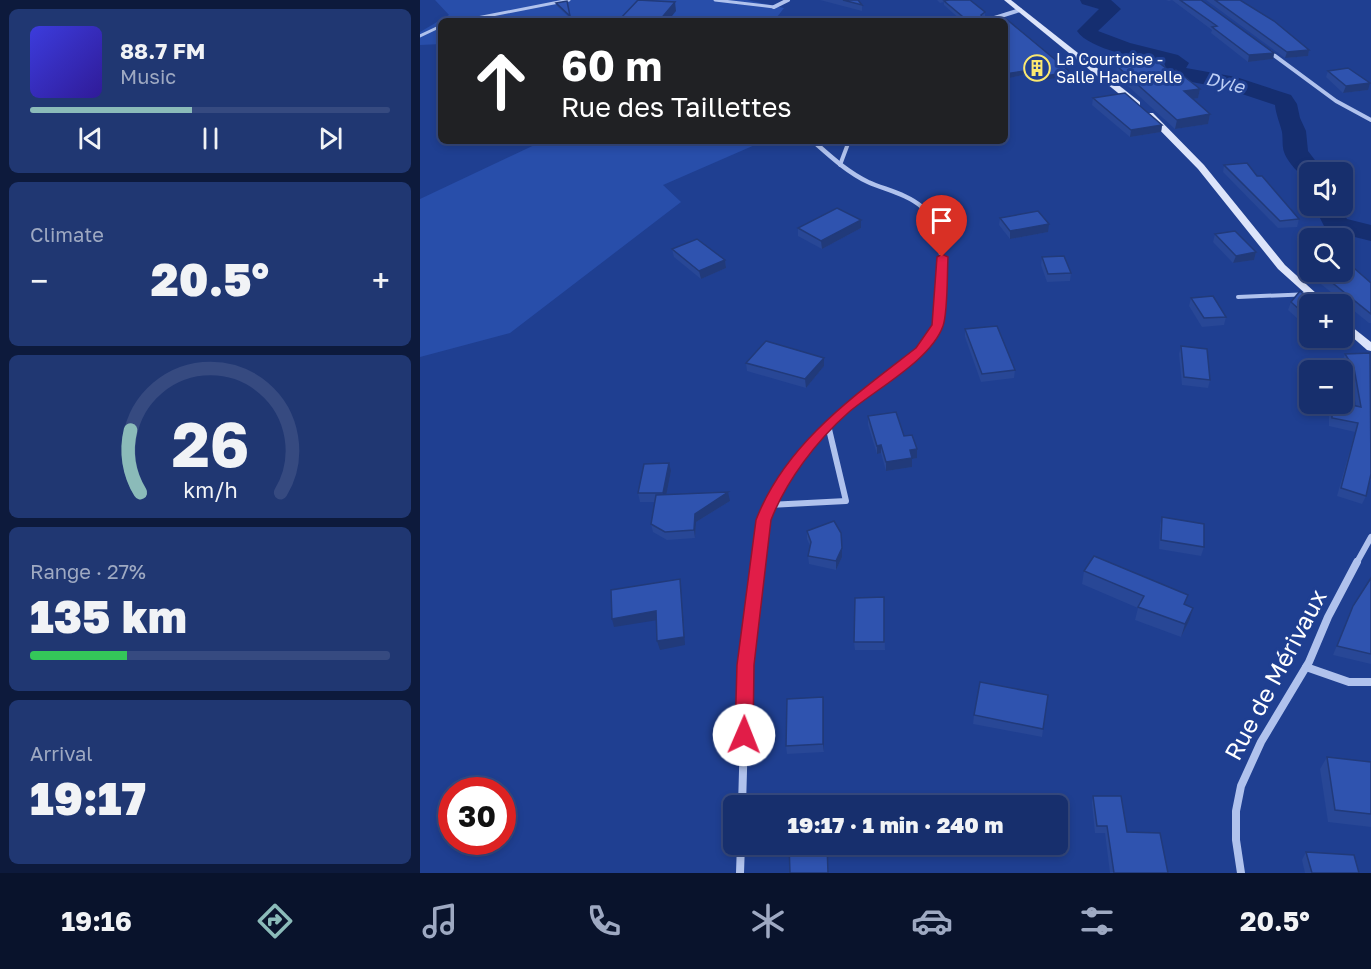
<!DOCTYPE html>
<html lang="en">
<head>
<meta charset="utf-8">
<style>
	body { margin:0; font-family:"Golos Text",sans-serif; background:#203772; color:#f1f3f6; height:100vh; display:flex; flex-direction:column; font-size:22px; white-space:nowrap }
	* { box-sizing:border-box; margin:0 }
	p { font-size:20px; color:#9ea9c2 }
	.icon { flex:none; width:33px; height:33px; fill:none; stroke:currentColor; stroke-width:2; stroke-linecap:round; stroke-linejoin:round }
	.map { position:relative; flex:1; overflow:hidden }
	.details { display:flex; flex-direction:column; gap:9px; padding:9px; background:#0d1a3c; width:420px }
	.details>* { flex:none }
	.guide { position:absolute; left:18px; top:18px; width:570px; height:126px; border-radius:9px; box-shadow:0 3px 9px #0003,0 0 0 2px #364a80; background:#202124; color:#fff; overflow:hidden }
	.tools { position:absolute; left:879px; top:162px; display:grid; gap:12px }
	.tools a { display:grid; place-items:center; width:54px; height:54px; border-radius:9px; background:#172f6d; box-shadow:0 3px 9px #0003,0 0 0 2px #364a80; font-size:30px }
	.speed { position:absolute; left:18px; top:777px; display:flex; gap:12px; font-size:30px; font-weight:700; text-align:center }
	.speed>* { display:grid; place-content:center; width:78px; height:78px; border-radius:50%; background:#172f6d; box-shadow:0 3px 9px #0003,0 0 0 2px #364a80; line-height:1 }
	.speed .limit { border:9px solid #d22; background:#fff; color:#111 }
	.pin { position:absolute; display:grid; place-items:center; width:51px; height:51px; color:#fff; margin:-62px -26px; border-radius:50% 50% 50% 0; rotate:-45deg; box-shadow:0 0 6px #0007 }
	.pin .icon { rotate:45deg }
	.me { position:absolute; width:66px; margin:-33px; rotate:1deg; stroke-linejoin:round; filter:drop-shadow(0 0 4px #0008) }
	.turn { display:flex; align-items:center; gap:21px; height:126px; padding:0 24px; font-size:27px }
	.turn .icon { width:78px; height:78px; stroke-width:2.5 }
	.turn b { display:block; font-size:42px; line-height:51px }
	.big { font-size:45px; font-weight:800; line-height:1.1 }
	.details .tile { flex:1; display:flex; flex-direction:column; justify-content:center; gap:9px; min-width:0; padding:0 21px; border-radius:9px; background:#203772 }
	.details .dial { align-items:center; gap:0 }
	.dial svg { height:156px; overflow:visible; fill:none; stroke:#364a80; stroke-width:7; stroke-linecap:round; text-anchor:middle }
	.dial text { fill:#f1f3f6; stroke:none }
	.song { display:flex; align-items:center; gap:18px }
	.cover { width:72px; height:72px; border-radius:9px; background:linear-gradient(135deg,hsl(240 70% 55%),hsl(250 70% 35%)) }
	.played { height:6px; border-radius:3px; background:linear-gradient(90deg,#8bbbb9 45%,#364a80 45%) }
	.keys { display:flex; justify-content:space-around; direction:ltr }
	.heat { display:flex; justify-content:space-between; align-items:center; font-size:33px; direction:ltr }
	.charge { height:9px; border-radius:4px; background:linear-gradient(90deg,#34c759 27%,#364a80 0) }
	.trip { position:absolute; left:303px; top:795px; width:345px; height:60px; border-radius:9px; background:#172f6d; box-shadow:0 3px 9px #0003,0 0 0 2px #364a80; font-weight:800; line-height:60px; text-align:center }
	.dock { display:flex; height:96px; justify-content:space-around; align-items:center; background:#09132c; color:#9ea9c2 }
	.dock .icon { width:42px; height:42px }
	.dock .current { color:#8bbbb9 }
	.dock b { font-size:27px; color:#f1f3f6 }
	main { display:flex; flex:1; min-height:0 }
	.map>svg:first-child { display:block }
	.green { fill:#284eaa }
	.lines { fill:none; stroke-linecap:round; stroke-linejoin:round }
	.river { fill:#152e70; fill-rule:evenodd }
	.service-far1 { stroke:#b0c2ed; stroke-width:3 }
	.service { stroke:#b0c2ed; stroke-width:4 }
	.minor-far3 { stroke:#b0c2ed; stroke-width:4 }
	.minor-far2 { stroke:#b0c2ed; stroke-width:4.5 }
	.minor-far1 { stroke:#b0c2ed; stroke-width:6 }
	.minor { stroke:#b0c2ed; stroke-width:8 }
	.secondary { fill:#dce4fa; fill-rule:evenodd }
	.wall { fill:#284796 }
	.shaded-wall { fill:#213a7a }
	.building { fill:#2f53af; stroke:#213a7a; stroke-width:1.5 }
	.route { fill:#e11d48; stroke:#92132f; stroke-width:1.5 }
	.labels { text-anchor:middle; stroke-width:6; stroke-linejoin:round; paint-order:stroke }
	.far-poi-label { font-size:16px; fill:#fff; stroke:#1f3f91; text-anchor:start }
	.far-water-label { font-size:18px; font-style:italic; fill:#bccdf4; stroke:#1f3f91 }
	.near-street-label { font-size:24px; fill:#fff; stroke:#1f3f91 }
</style>
</head>
<body>
<main>
<section class="details">
<div class="tile">
<div class="song"><i class="cover"></i><div><b>88.7 FM</b><p>Music</p></div></div>
<div class="played"></div>
<div class="keys"><svg class="icon" aria-label="previous" viewBox="0 0 24 24"><path d="M18 5L8 12l10 7zM5 5v14"/></svg><svg class="icon" aria-label="pause" viewBox="0 0 24 24"><path d="M8 5v14M16 5v14"/></svg><svg class="icon" aria-label="next" viewBox="0 0 24 24"><path d="M6 5l10 7-10 7zM19 5v14"/></svg></div>
</div>
<div class="tile"><p>Climate</p>
<div class="heat"><a>−</a><b class="big">20.5°</b><a>+</a></div>
</div>
<div class="tile dial"><svg viewBox="0 0 100 80">
<path d="M14 69A42 42 0 1 1 86 69"/>
<path d="M14 69A42 42 0 0 1 9 37" stroke="#8bbbb9"/>
<text x="50" y="56" font-size="32" font-weight="700">26</text>
<text x="50" y="72" font-size="11">km/h</text>
</svg></div>
<div class="tile"><p>Range · 27%</p><b class="big">135 km</b><div class="charge"></div></div>
<div class="tile"><p>Arrival</p><b class="big">19:17</b></div>
</section>
<div class="map">
<svg width="951" height="873" viewBox="0 0 951 873">
	<rect width="100%" height="100%" fill="#1f3f91"/>
	<!-- green -->
	<g class="green">
		<polygon points="15,0 327,0 364,8 354,21 21,21 21,44 0,45 0,32 29,15"/>
		<polygon points="123,141 344,141 243,185 261,202 90,333 0,357 0,199"/>
	</g>
	<g class="lines">
		<!-- river -->
		<g class="river">
			<path d="M660,0H691L701,9L678,31L710,43L758,55L769,63L766,68L816,77L871,95L877,104L880,118L886,131L888,151L904,172H890V179C880,177 867,161 864,152C862,146 863,139 862,132C860,123 856,115 855,105L804,88L750,78L744,63C720,58 670,50 657,31L679,9L662,4Z"/>
			<polygon points="894,206 920,206 927,219 951,225 951,241 906,230"/>
		</g>
		<!-- service-far1 -->
		<g class="service-far1">
			<polyline points="295,0 354,7"/>
			<polyline points="42,21 149,0"/>
			<polyline points="0,36 21,26"/>
		</g>
		<!-- service -->
		<g class="service">
			<polyline points="420,165 429,141"/>
			<polyline points="818,297 892,294"/>
		</g>
		<!-- minor-far3 -->
		<g class="minor-far3">
			<polyline points="354,7 368,0"/>
			<polyline points="565,21 600,10"/>
			<polyline points="847,50 916,101 951,120"/>
		</g>
		<!-- minor-far2 -->
		<path class="minor-far2" d="M393,141C410,156 427,172 448,182C466,190 487,194 502,207C529,230 523,294 516,325"/>
		<!-- minor-far1 -->
		<g class="minor-far1">
			<polyline points="349,505 426,501 408,425"/>
			<path d="M339,564C340,549 340,532 345,518C361,468 403,424 445,394C472,375 505,357 516,324"/>
			<polyline points="936,564 951,537"/>
		</g>
		<!-- minor -->
		<g class="minor">
			<polyline points="886,667 929,682 951,682"/>
			<polyline points="322,806 326,665 339,562"/>
			<polyline points="320,873 321,844"/>
			<polyline points="821,873 816,840 816,811 821,786 841,742 889,662 908,617 937,562"/>
		</g>
		<!-- secondary -->
		<g class="secondary">
			<polygon points="584,0 591,0 720,102 720,106 714,106"/>
			<polygon points="727,113 733,113 784,165 865,265 908,304 897,304 858,269 778,169 727,117"/>
			<polygon points="922,319 951,342 951,351 947,350 922,328"/>
		</g>
	</g>
	<!-- wall -->
	<g class="wall">
		<polygon points="400,0 438,0 442,5 442,11"/>
		<polygon points="517,0 550,0 565,12 565,17 562,19 563,20 585,18 650,72 649,76 611,82 603,75 585,79 585,21 542,21 524,5 524,2 520,3"/>
		<polygon points="746,0 781,0 854,53 853,59 828,62 791,33 792,30 752,0 749,1"/>
		<polygon points="786,0 820,0 889,50 888,56 865,58"/>
		<polygon points="147,1 151,19 137,6 136,3"/>
		<polygon points="697,66 751,72 780,89 778,98 773,99 790,114 788,124 755,129 696,75"/>
		<polygon points="908,71 948,90 923,93 906,77"/>
		<polygon points="673,98 742,125 741,132 710,137 672,105"/>
		<polygon points="485,141 504,141 495,145"/>
		<polygon points="804,165 837,176 879,219 877,227 858,228 803,172"/>
		<polygon points="580,218 628,232 590,239 579,225"/>
		<polygon points="441,220 441,228 402,249 378,236 378,228"/>
		<polygon points="795,234 836,252 834,260 813,263 793,242"/>
		<polygon points="252,249 305,260 306,268 281,279 254,257"/>
		<polygon points="622,257 651,273 650,281 627,282 621,265"/>
		<polygon points="890,258 890,272 922,272 951,283 951,323 949,323 880,267 883,259"/>
		<polygon points="771,298 806,317 804,325 782,327 769,306"/>
		<polygon points="871,302 890,304 890,330 868,310"/>
		<polygon points="545,329 595,370 594,378 561,382 545,337"/>
		<polygon points="761,346 790,380 788,388 762,385 759,354"/>
		<polygon points="925,354 951,354 951,481 950,480 946,496 942,504 917,496 935,432 909,426 909,409 911,404 922,404 936,406 931,376 922,362"/>
		<polygon points="326,363 404,366 386,388 327,371"/>
		<polygon points="448,416 484,436 497,449 497,458 492,459 492,467 466,471 461,453 457,454 448,425"/>
		<polygon points="251,471 246,495 310,501 276,522 275,538 247,540 233,532 231,524 235,502 220,502 218,493"/>
		<polygon points="742,517 784,547 781,556 739,549 740,525"/>
		<polygon points="387,531 422,557 416,570 389,564 388,556 390,546 387,539"/>
		<polygon points="664,571 765,605 769,621 761,637 715,620 718,608 662,584"/>
		<polygon points="951,578 951,664 913,655 933,606"/>
		<polygon points="464,597 465,650 435,650 434,642"/>
		<polygon points="628,695 622,737 553,724 554,715"/>
		<polygon points="403,697 404,752 367,754 366,746"/>
		<polygon points="907,757 951,762 951,827 908,822 900,769"/>
		<polygon points="673,796 707,832 748,873 690,873 685,833 675,833 672,803"/>
		<polygon points="886,852 939,873 885,873 882,860"/>
	</g>
	<!-- shaded-wall -->
	<g class="shaded-wall">
		<polygon points="255,2 256,11 248,21 239,21"/>
		<polygon points="889,50 888,56 865,58 867,52"/>
		<polygon points="854,53 853,59 828,62 829,55"/>
		<polygon points="604,71 603,75 585,79 585,74"/>
		<polygon points="650,72 649,76 611,82 612,78"/>
		<polygon points="950,83 948,90 923,93 926,86"/>
		<polygon points="780,89 778,98 762,101 764,91"/>
		<polygon points="790,114 788,124 755,129 757,120"/>
		<polygon points="742,125 741,132 710,137 711,130"/>
		<polygon points="495,141 504,141 495,145"/>
		<polygon points="441,220 441,228 402,249 401,241"/>
		<polygon points="629,224 628,232 590,239 590,231"/>
		<polygon points="836,252 834,260 813,263 816,256"/>
		<polygon points="305,260 306,268 281,279 279,271"/>
		<polygon points="404,358 404,366 386,388 385,379"/>
		<polygon points="461,445 461,453 457,454 457,446"/>
		<polygon points="497,449 497,458 492,459 492,467 466,471 466,462 490,450"/>
		<polygon points="249,463 251,471 245,501 243,493"/>
		<polygon points="308,492 310,501 276,522 275,538 274,530 275,514"/>
		<polygon points="422,548 422,557 416,570 416,561"/>
		<polygon points="260,579 261,588 265,645 240,650 237,641"/>
		<polygon points="773,608 769,621 761,637 765,624"/>
		<polygon points="236,611 238,620 194,627 192,619"/>
		<polygon points="403,697 404,705 404,752 403,744"/>
	</g>
	<!-- building -->
	<g class="building">
		<polygon points="218,0 255,2 239,21 199,20"/>
		<polygon points="423,0 438,0 442,5"/>
		<polygon points="529,0 550,0 565,12 561,15 563,20 585,18 650,72 612,78 604,71 585,74 585,21 548,21 524,1"/>
		<polygon points="760,0 781,0 854,53 829,55 792,27 797,26"/>
		<polygon points="795,0 820,0 854,21 889,50 867,52"/>
		<polygon points="147,1 150,16 136,3"/>
		<polygon points="738,62 751,72 756,70 780,89 764,91 790,114 757,120 697,66"/>
		<polygon points="928,68 950,83 926,86 908,71"/>
		<polygon points="705,93 742,125 711,130 673,98"/>
		<polygon points="827,163 837,176 842,176 879,219 860,221 804,165"/>
		<polygon points="417,208 441,220 401,241 378,228"/>
		<polygon points="618,211 629,224 590,231 580,218"/>
		<polygon points="815,231 836,252 816,256 795,234"/>
		<polygon points="277,239 305,260 279,271 252,249"/>
		<polygon points="644,256 651,273 628,274 622,257"/>
		<polygon points="890,258 890,264 883,259"/>
		<polygon points="927,262 951,283 951,314 899,272 922,272 922,263"/>
		<polygon points="880,291 895,304 890,304 890,319 871,302"/>
		<polygon points="793,296 806,317 784,318 771,298"/>
		<polygon points="577,326 595,370 562,374 545,329"/>
		<polygon points="346,341 404,358 385,379 326,363"/>
		<polygon points="761,346 787,349 790,380 764,377"/>
		<polygon points="950,353 951,474 946,496 921,488 938,423 912,418 912,404 922,403 941,407 934,368 925,354"/>
		<polygon points="476,412 484,436 492,435 497,449 490,450 492,458 466,462 461,445 457,446 448,416"/>
		<polygon points="249,463 243,493 218,493 224,464"/>
		<polygon points="308,492 275,514 274,530 245,532 231,524 236,495"/>
		<polygon points="742,517 784,524 784,547 741,540"/>
		<polygon points="414,521 421,533 422,548 416,561 388,556 391,542 387,531"/>
		<polygon points="674,556 768,595 764,604 773,608 765,624 718,607 724,596 664,571"/>
		<polygon points="951,578 951,654 917,646 933,606"/>
		<polygon points="260,579 264,637 237,641 236,611 192,619 191,590"/>
		<polygon points="464,597 464,642 434,642 435,598"/>
		<polygon points="560,682 628,695 623,729 554,715"/>
		<polygon points="403,697 403,744 366,746 367,699"/>
		<polygon points="907,757 951,762 951,814 915,810"/>
		<polygon points="673,796 701,796 707,832 740,833 748,873 694,873 687,826 677,826"/>
		<polygon points="369,844 407,844 408,873 370,873"/>
		<polygon points="886,852 934,855 939,873 892,873"/>
	</g>
	<!-- route -->
	<path class="route" d="M522,254L528,257C527,274 528,312 523,326C511,360 456,389 429,412C397,440 366,481 351,520L334,665L333,735L330,741L324,744L317,741L315,735L317,665L336,520C365,444 434,396 496,348L512,325L517,257Z"/>
	<!-- icons -->
	<defs>
		<g id="building-ring" transform="scale(1.35)"><circle r="9.5" fill="#1f3f91" stroke="#fbe970" stroke-width="1.5"/><path d="M-4-6H4V6H1V3H-1V6H-4ZM-2.5-4.3h1.7v1.8h-1.7ZM.8-4.3h1.7v1.8H.8ZM-2.5-1h1.7V.8h-1.7ZM.8-1h1.7V.8H.8Z" fill="#fbe970"/></g>
	</defs>
	<g fill-rule="evenodd">
		<use href="#building-ring" x="617" y="68"/>
	</g>
	<g class="labels">
		<!-- far-poi labels -->
		<g class="far-poi-label">
			<text x="636" y="65">La Courtoise -<tspan x="636" dy="18">Salle Hacherelle</tspan></text>
		</g>
		<!-- far-water labels -->
		<g class="far-water-label">
			<text transform="translate(805 83) rotate(14)" y="6">Dyle</text>
		</g>
		<!-- near-street labels -->
		<g class="near-street-label">
			<text transform="translate(856 675) rotate(-62)" y="8">Rue de Mérivaux</text>
		</g>
	</g>
</svg>
<div class="tools">
<a><svg class="icon" aria-label="sound" viewBox="0 0 24 24"><path d="M4 9h4l5-4v14l-5-4H4zM17 9q2 3 0 6"/></svg></a>
<a><svg class="icon" aria-label="search" viewBox="0 0 24 24"><circle cx="10" cy="10" r="6"/><path d="M15 15l6 6"/></svg></a>
<a>+</a>
<a>−</a>
</div>
<div class="speed"><div class="limit">30</div></div>
<div class="pin" style="left:522px;top:257px;background:#d93025"><svg class="icon" aria-label="arrive" viewBox="0 0 24 24"><path d="M6 21V4h12l-3 4 3 4H6"/></svg></div>
<svg class="me" style="left:324px;top:735px" viewBox="-20 -20 40 40"><circle r="19" fill="#fff"/><path d="M0-13L10 11 0 6-10 11z" fill="#e11d48"/></svg>
<div class="trip">19:17 · 1 min · 240 m</div>
<div class="guide">
<div class="turn"><svg class="icon" aria-label="ahead" viewBox="0 0 24 24"><path d="M12 20V5M6 11l6-6 6 6"/></svg><div><b>60 m</b>Rue des Taillettes</div></div>
</div>
</div>
</main>
<nav class="dock">
<b>19:16</b>
<svg class="icon current" aria-label="directions" viewBox="0 0 24 24"><path d="M12 3l9 9-9 9-9-9zM9 14v-3h6M13 9l2 2-2 2"/></svg>
<svg class="icon" aria-label="music" viewBox="0 0 24 24"><path d="M9 18V5l10-2v13"/><circle cx="6" cy="18" r="3"/><circle cx="16" cy="16" r="3"/></svg>
<svg class="icon" aria-label="phone" viewBox="0 0 24 24"><path d="M5 4h4l2 5-3 2q2 4 5 5l2-3 5 2v4C11 20 4 13 5 4z"/></svg>
<svg class="icon" aria-label="climate" viewBox="0 0 24 24"><path d="M12 3v18M4 7l16 10M4 17L20 7"/></svg>
<svg class="icon" aria-label="car" viewBox="0 0 24 24"><path d="M5 17H2v-5l4-1 3-4h7l3 4 3 1v5h-3M9 17h6M6 11h13"/><circle cx="7" cy="17" r="2"/><circle cx="17" cy="17" r="2"/></svg>
<svg class="icon" aria-label="filters" viewBox="0 0 24 24"><path d="M4 7h16M4 17h16"/><circle cx="9" cy="7" r="2"/><circle cx="15" cy="17" r="2"/></svg>
<b>20.5°</b>
</nav>
</body>
</html>
